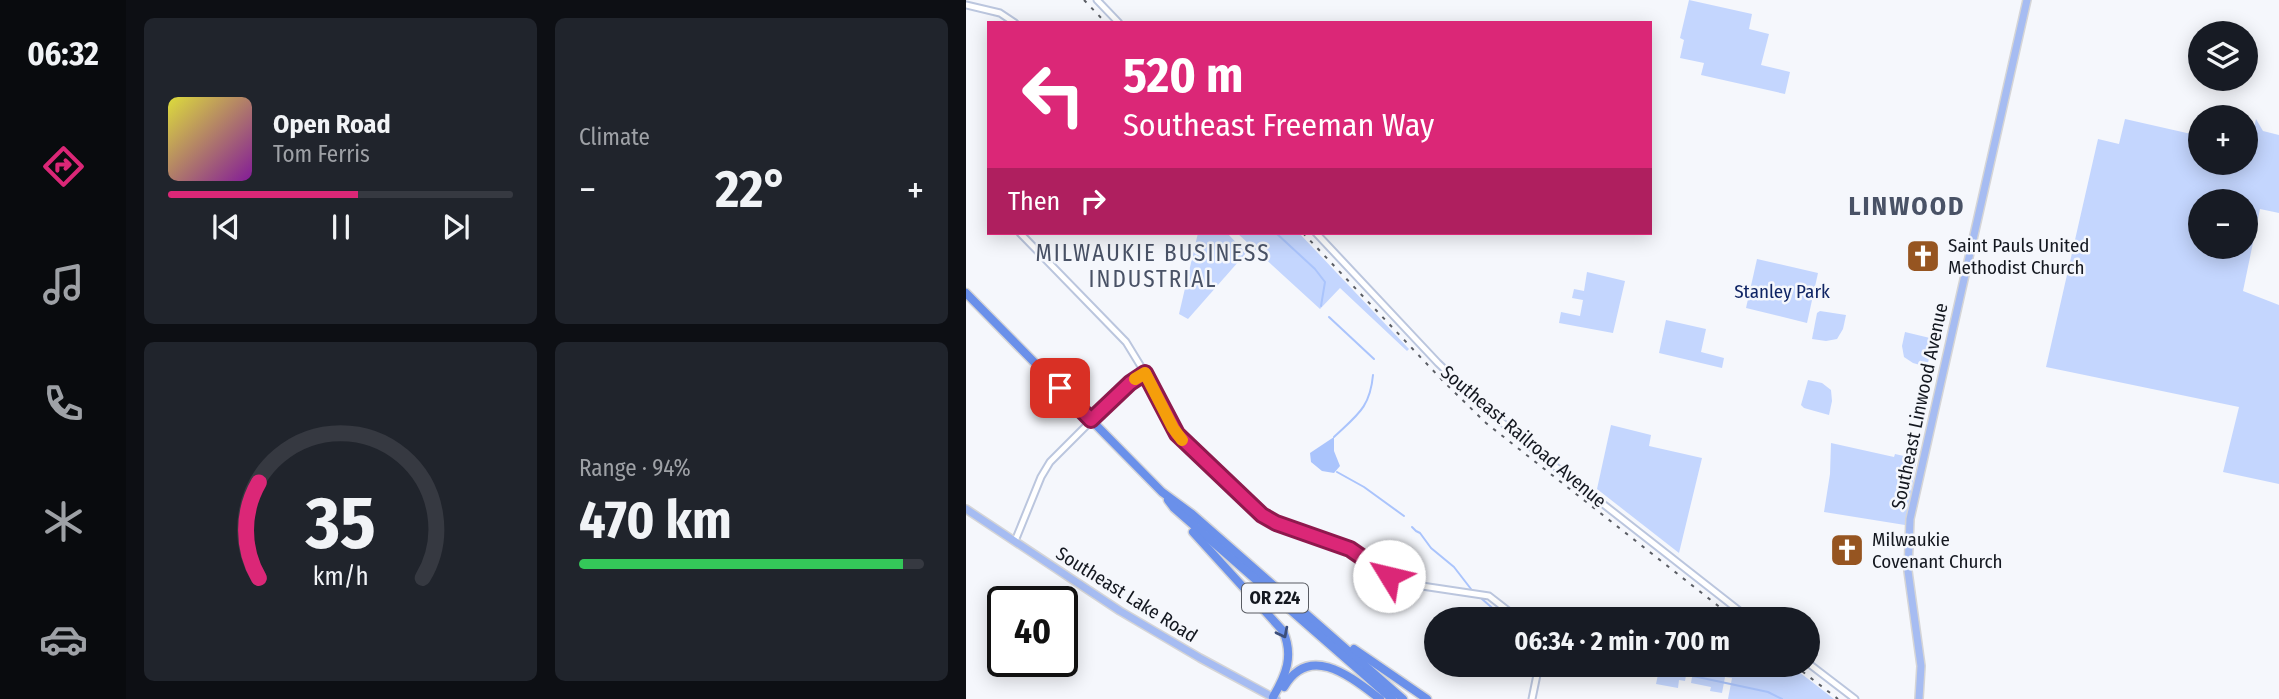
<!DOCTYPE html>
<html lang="en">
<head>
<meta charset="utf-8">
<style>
	body { margin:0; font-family:"Fira Sans Condensed",sans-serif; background:#20242c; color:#f1f3f6; height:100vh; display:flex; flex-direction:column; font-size:26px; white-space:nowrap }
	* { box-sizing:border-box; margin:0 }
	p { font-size:23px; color:#9ea1a6 }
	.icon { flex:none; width:38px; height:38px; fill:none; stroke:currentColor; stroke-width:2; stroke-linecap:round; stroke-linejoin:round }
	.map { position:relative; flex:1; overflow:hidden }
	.side { display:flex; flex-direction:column; gap:18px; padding:18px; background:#0d0f14; width:840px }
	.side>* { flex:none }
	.banner { position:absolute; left:21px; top:21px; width:665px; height:214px; border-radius:0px; box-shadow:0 4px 18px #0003; background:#db2777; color:#fff; overflow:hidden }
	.controls { position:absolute; left:1222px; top:21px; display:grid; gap:14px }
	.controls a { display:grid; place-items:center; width:70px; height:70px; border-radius:50%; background:#171b24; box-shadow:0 4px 18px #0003; font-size:35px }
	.speed { position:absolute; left:21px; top:586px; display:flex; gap:14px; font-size:35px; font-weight:700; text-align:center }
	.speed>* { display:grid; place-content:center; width:91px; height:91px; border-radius:50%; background:#171b24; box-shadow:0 4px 18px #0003; line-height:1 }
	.speed .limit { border:4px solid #111; border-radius:10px; background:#fff; color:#111 }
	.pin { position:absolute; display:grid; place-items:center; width:60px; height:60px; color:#fff; margin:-30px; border-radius:14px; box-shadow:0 4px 10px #0006 }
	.me { position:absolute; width:77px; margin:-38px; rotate:306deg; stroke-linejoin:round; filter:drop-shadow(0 0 5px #0008) }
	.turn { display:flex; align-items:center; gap:24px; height:147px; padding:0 21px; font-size:32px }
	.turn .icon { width:91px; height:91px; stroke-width:2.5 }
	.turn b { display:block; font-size:49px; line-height:60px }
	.then { display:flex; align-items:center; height:66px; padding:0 21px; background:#0003; gap:14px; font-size:26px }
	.big { font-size:52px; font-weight:700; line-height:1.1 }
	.side .widget { flex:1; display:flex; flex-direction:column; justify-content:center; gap:10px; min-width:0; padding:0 24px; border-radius:10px; background:#20242c }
	.side .dial { align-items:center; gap:0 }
	.dial svg { height:182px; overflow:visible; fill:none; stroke:#363941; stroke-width:7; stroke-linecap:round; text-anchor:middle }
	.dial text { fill:#f1f3f6; stroke:none }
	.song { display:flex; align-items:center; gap:21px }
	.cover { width:84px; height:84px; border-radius:10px; background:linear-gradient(135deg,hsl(60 70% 55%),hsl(290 70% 35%)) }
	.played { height:7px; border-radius:4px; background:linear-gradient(90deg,#db2777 55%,#363941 55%) }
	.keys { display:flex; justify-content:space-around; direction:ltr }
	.heat { display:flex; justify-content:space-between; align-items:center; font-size:38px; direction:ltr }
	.charge { height:10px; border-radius:5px; background:linear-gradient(90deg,#34c759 94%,#363941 0) }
	.side .tiles { flex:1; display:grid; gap:18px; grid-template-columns:repeat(2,1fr) }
	.trip { position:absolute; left:458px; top:607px; width:396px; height:70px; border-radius:35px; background:#171b24; box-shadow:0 4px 18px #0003; font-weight:700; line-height:70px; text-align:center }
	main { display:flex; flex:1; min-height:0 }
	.dock { display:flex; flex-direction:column; width:126px; justify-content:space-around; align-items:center; background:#090b0e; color:#9ea1a6 }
	.dock .icon { width:49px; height:49px }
	.dock .current { color:#db2777 }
	.dock b { font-size:32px; color:#f1f3f6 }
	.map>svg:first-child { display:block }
	.green { fill:#c4d6fe; fill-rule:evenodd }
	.water { fill:#aac4fc }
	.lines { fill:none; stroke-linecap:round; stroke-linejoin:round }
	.stream { stroke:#aac4fc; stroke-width:2 }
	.minor-casing { stroke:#bbc6de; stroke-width:9 }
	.major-casing { stroke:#d5d5d7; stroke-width:10 }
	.highway-casing { stroke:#d5d5d7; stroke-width:11 }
	.minor { stroke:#fff; stroke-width:5 }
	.major { stroke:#a6bcf2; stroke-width:7 }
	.highway { stroke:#6a90ea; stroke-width:8 }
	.rail { stroke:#5a5d64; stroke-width:2; stroke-dasharray:3.5 7; stroke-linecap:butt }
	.oneway { stroke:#3b4e7b }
	.route-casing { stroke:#8e194d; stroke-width:18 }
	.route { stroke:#db2777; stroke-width:12 }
	.slow { stroke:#f59e0b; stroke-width:12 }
	.labels { text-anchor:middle; stroke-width:5; stroke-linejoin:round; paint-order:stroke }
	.shield { fill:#f5f7fc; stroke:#585b62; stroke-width:2 }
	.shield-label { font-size:18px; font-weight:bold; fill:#141820 }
	.poi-label { font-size:19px; fill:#141820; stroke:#f5f7fc; text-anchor:start }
	.park-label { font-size:19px; fill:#102564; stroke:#f5f7fc }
	.street-label { font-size:19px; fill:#141820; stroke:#f5f7fc }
	.quarter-label { font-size:23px; letter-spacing:2px; fill:#495266; stroke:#f5f7fc }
	.district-label { font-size:26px; font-weight:bold; letter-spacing:2px; fill:#495266; stroke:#f5f7fc }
</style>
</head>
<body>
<main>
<nav class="dock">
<b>06:32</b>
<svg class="icon current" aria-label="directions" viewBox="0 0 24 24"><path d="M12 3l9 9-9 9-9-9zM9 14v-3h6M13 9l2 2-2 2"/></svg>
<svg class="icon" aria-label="music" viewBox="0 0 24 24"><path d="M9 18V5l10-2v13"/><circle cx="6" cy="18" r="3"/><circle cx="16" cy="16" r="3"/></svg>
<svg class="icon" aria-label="phone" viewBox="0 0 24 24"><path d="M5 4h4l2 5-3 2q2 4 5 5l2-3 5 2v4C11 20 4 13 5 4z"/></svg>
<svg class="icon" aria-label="climate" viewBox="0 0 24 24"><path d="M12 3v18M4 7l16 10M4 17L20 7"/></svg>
<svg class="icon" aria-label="car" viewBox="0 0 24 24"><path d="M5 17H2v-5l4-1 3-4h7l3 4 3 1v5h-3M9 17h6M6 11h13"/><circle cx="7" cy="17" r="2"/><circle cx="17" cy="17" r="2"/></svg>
</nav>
<section class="side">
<div class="tiles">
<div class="widget">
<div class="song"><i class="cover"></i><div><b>Open Road</b><p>Tom Ferris</p></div></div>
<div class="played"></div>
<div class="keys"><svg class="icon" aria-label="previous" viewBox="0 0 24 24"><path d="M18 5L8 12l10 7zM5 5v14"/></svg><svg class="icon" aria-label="pause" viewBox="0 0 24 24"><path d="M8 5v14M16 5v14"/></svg><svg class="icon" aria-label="next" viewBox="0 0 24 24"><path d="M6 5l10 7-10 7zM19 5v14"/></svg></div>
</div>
<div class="widget"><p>Climate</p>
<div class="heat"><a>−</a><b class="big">22°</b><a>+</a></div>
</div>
<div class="widget dial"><svg viewBox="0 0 100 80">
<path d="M14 69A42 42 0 1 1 86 69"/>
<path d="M14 69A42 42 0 0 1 14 27" stroke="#db2777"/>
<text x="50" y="56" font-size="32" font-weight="700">35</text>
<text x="50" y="72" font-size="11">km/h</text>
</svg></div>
<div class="widget"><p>Range · 94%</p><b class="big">470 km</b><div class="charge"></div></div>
</div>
</section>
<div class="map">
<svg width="1313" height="699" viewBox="0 0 1313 699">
	<rect width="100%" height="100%" fill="#f5f7fc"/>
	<!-- green -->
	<g class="green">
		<polygon points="723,0 786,14 783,29 803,34 795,65 824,72 819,94 735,75 738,63 714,58 718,40 714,38"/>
		<path d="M1159,119L1234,136V163H1279V146H1284L1290,119L1297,131L1313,135V213L1294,209L1277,291L1313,305V484L1257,472L1273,407L1080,367L1132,139L1153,144ZM1234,201H1279V247H1234Z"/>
		<polygon points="232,233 261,233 280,253 222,319 213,314"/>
		<polygon points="271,233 333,233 443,349 441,351 374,288 354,309"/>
		<polygon points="791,259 852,273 841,323 780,308"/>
		<polygon points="621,272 659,281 647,333 593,323 595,312 614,316 617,300 606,298 608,289 618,291"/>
		<polygon points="854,311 880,315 877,329 871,339 860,341 846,339 851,313"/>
		<polygon points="700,320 740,329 735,352 758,358 756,368 693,353"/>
		<polygon points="939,332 964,338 967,342 961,367 947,363 938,357 936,346"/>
		<polygon points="842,380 856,383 865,390 866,401 863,415 838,408 835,405"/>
		<polygon points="645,425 685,435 683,446 736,458 713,553 631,489"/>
		<polygon points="865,443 928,457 929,454 951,459 939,525 858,512 864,474"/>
		<polygon points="694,665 722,665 719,681 713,680 712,688 690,684"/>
		<polygon points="728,665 824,665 868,699 762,699 766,678 759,677 756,693 744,691 745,687 725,683"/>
	</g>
	<!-- water -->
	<polygon class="water" points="368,437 368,451 374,466 368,473 356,471 345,462 344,453"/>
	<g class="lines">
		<!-- stream -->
		<g class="stream">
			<polyline points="310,233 349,269 359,282 355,306"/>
			<polyline points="363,317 408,359"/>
			<path d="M368,437C391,415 404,408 407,375"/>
			<polyline points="371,472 398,487 438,516"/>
			<polyline points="446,527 450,531 454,533 465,548 488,567 505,589"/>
			<polyline points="516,599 540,620"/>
			<polyline points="660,665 718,674"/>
			<polyline points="727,676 802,692 816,699"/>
		</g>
		<!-- minor casing -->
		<g class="minor-casing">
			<g id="minor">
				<polyline points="131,0 153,23"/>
				<polyline points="0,5 34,13 49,23"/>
				<polyline points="54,233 160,342 182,378 211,434 296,515 310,523 384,549 436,583 523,596 554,620"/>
				<polyline points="350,233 472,363 520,409 581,460 785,620"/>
				<polyline points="49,541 75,477 84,462 148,398 179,373"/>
				<polyline points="842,663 889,699"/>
				<polyline points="566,699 573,665"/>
			</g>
		</g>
		<!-- major casing -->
		<g class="major-casing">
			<g id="major">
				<polyline points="0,509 154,611 234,658 310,699"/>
				<polyline points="953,699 955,666 942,571 944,519 1061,0"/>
			</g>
		</g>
		<!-- highway casing -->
		<g class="highway-casing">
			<g id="highway">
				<polyline points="0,293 196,492 226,514 437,699"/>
				<polyline points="202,500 208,508 426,699"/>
				<path d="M227,532L317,631C328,656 320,675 307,697"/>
				<polyline points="388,649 461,699"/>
				<path d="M318,687C344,642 386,678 414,699"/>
			</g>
		</g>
		<!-- minor -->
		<use href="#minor" class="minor"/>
		<!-- major -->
		<use href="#major" class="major"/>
		<!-- highway -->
		<use href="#highway" class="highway"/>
		<!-- rail -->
		<g class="rail">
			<polyline points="118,0 140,23"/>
			<polyline points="337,233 478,382 520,423 770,620"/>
			<polyline points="828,665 872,699"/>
		</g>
	</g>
	<!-- one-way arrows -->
	<defs><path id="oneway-chevron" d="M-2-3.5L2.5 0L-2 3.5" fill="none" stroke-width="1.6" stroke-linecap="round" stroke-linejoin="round" transform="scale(1.75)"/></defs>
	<use class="oneway" href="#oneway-chevron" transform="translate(317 633) rotate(63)"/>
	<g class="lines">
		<!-- route casing -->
		<g class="route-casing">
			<polyline id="route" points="94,388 125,420 164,383 179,373 211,434 296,515 310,523 384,549 423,576"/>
		</g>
		<!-- route -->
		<use href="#route" class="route"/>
		<!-- slow -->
		<polyline class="slow" points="169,379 179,373 207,428 216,440"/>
	</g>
	<!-- icons -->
	<defs>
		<g id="church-square" transform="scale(1.75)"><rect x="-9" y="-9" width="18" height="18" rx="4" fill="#965521" stroke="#f5f7fc"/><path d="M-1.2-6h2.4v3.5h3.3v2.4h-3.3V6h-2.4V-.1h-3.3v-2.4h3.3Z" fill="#fff"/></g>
	</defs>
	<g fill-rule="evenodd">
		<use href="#church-square" x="957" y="256"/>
		<use href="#church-square" x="881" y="550"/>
	</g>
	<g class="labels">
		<!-- shield labels -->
		<rect class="shield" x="276" y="583.5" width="66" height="29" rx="5"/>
		<g class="shield-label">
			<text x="309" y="604">OR 224</text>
		</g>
		<!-- poi labels -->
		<g class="poi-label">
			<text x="982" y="252">Saint Pauls United<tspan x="982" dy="22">Methodist Church</tspan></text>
			<text x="906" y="546">Milwaukie<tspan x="906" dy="22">Covenant Church</tspan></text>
		</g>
		<!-- park labels -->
		<g class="park-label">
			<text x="816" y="298">Stanley Park</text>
		</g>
		<!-- street labels -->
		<g class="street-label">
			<text transform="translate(953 406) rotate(-78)" y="7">Southeast Linwood Avenue</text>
			<text transform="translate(558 436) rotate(40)" y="7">Southeast Railroad Avenue</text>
			<text transform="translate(161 594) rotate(32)" y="7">Southeast Lake Road</text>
		</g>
		<!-- quarter labels -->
		<g class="quarter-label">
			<text x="187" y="261">MILWAUKIE BUSINESS<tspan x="187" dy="26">INDUSTRIAL</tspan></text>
		</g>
		<!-- district labels -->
		<g class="district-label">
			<text x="941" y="215">LINWOOD</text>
		</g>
	</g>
</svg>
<div class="controls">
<a><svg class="icon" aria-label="layers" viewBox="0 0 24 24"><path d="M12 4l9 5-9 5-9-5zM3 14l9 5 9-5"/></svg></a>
<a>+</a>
<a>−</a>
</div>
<div class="speed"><div class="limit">40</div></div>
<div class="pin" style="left:94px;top:388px;background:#d93025"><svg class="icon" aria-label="arrive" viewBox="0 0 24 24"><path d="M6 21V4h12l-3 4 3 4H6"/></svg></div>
<svg class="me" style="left:423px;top:576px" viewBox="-20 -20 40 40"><circle r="19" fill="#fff"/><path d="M0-13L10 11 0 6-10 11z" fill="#db2777"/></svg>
<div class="trip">06:34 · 2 min · 700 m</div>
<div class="banner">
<div class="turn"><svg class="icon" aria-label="left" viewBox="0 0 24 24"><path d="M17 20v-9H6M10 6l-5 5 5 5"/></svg><div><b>520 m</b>Southeast Freeman Way</div></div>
<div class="then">Then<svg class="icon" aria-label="right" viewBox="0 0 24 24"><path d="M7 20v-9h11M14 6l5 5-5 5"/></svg></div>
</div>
</div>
</main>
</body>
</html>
